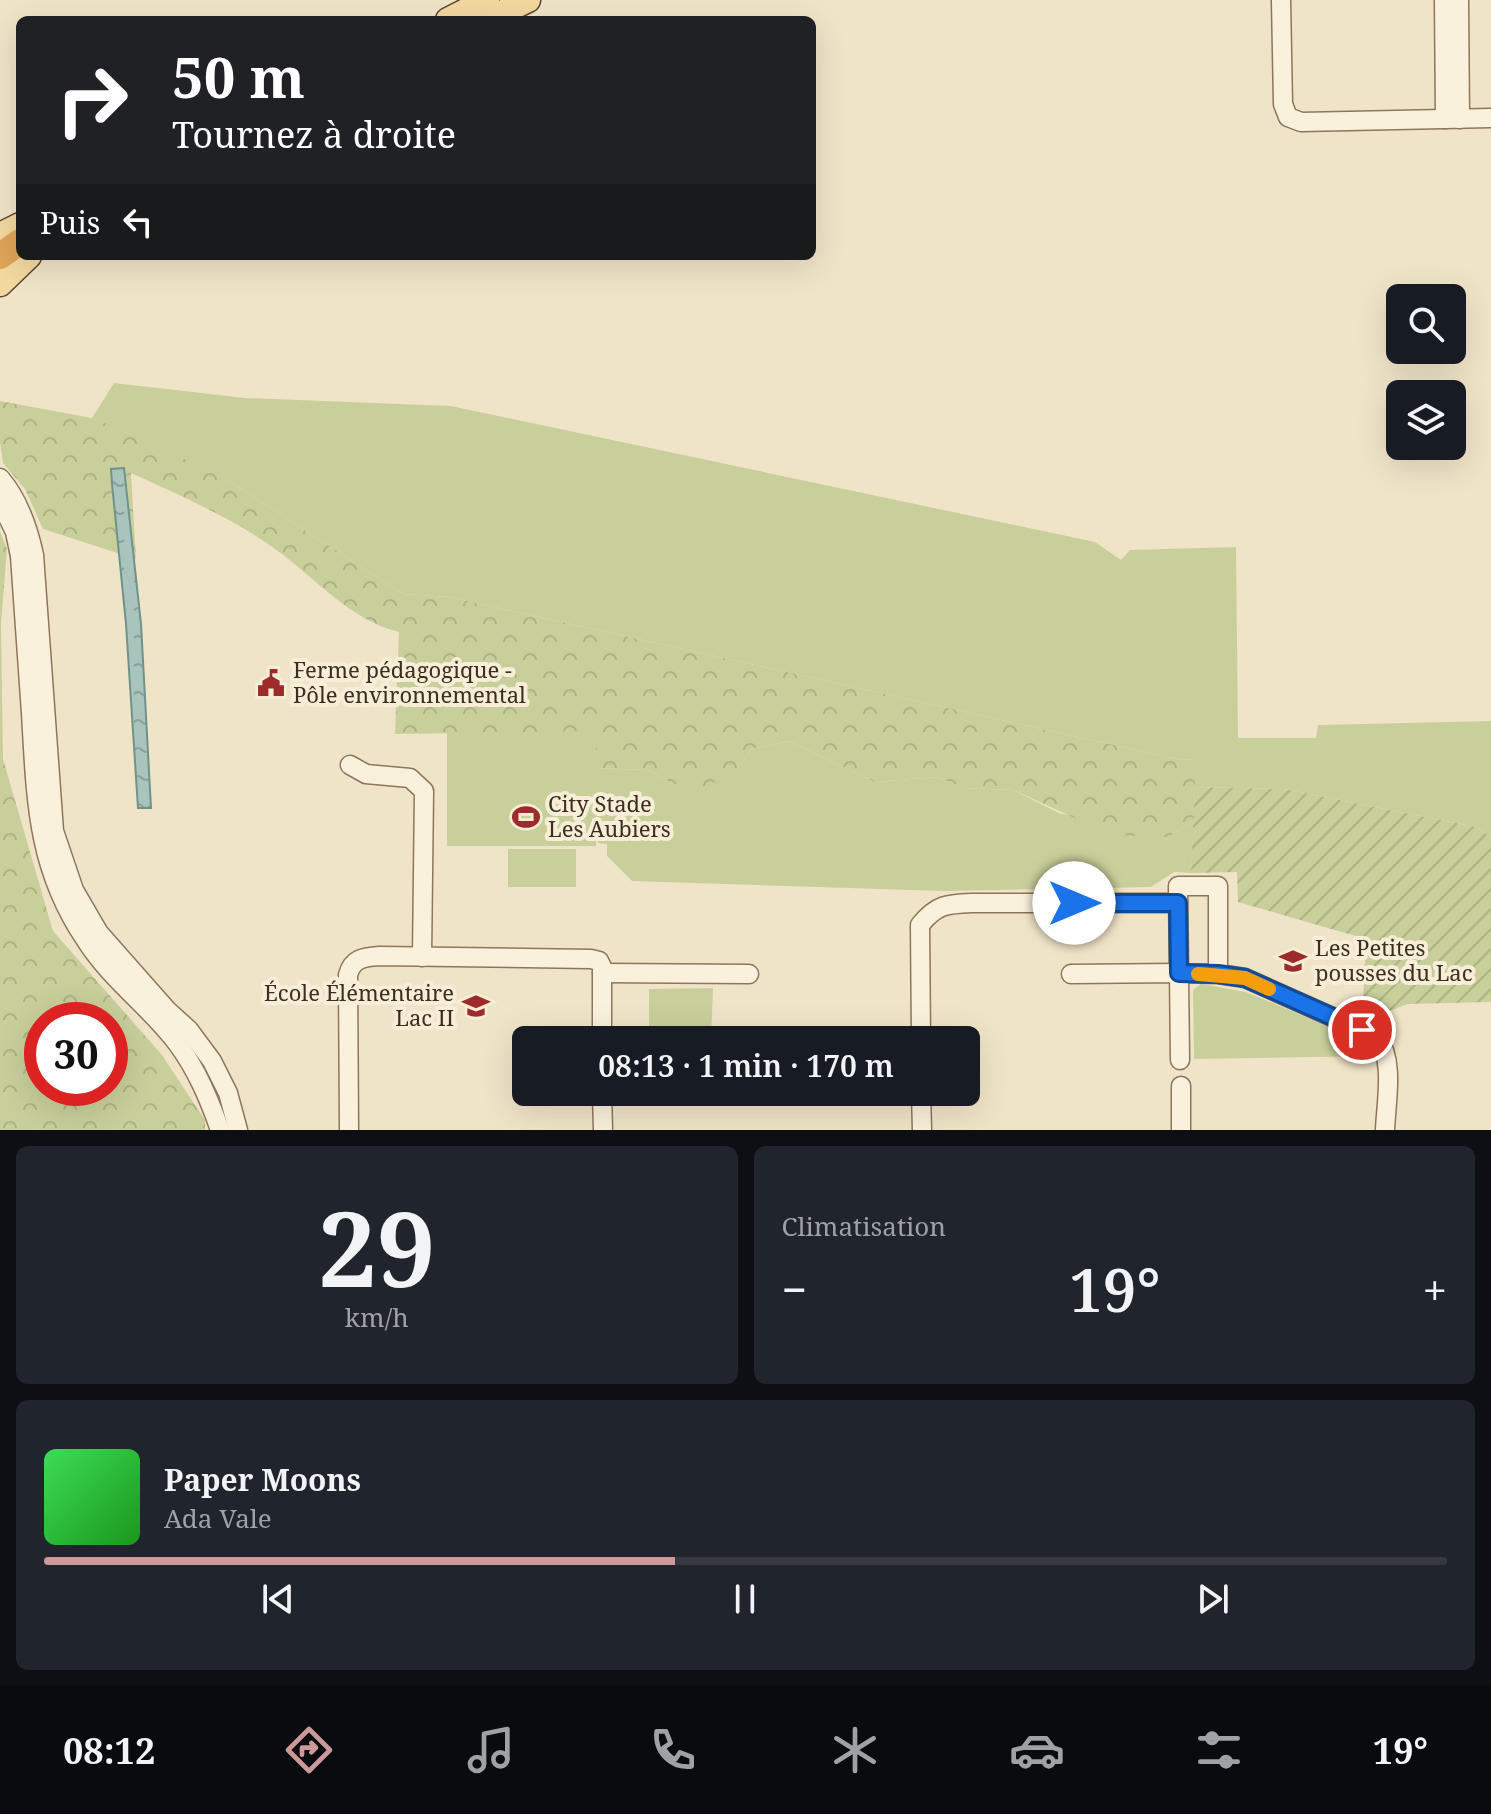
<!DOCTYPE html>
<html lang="fr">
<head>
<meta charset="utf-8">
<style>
	body { margin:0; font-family:"Noto Serif",serif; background:#20242c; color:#f1f3f6; height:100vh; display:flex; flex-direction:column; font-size:30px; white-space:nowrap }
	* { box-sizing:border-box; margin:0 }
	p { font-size:26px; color:#9ea1a6 }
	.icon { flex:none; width:44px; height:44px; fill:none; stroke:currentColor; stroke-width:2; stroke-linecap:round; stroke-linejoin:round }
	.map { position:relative; height:1130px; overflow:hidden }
	.details { display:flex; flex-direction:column; gap:16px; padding:16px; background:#0d0f14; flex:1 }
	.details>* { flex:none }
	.guide { position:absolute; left:16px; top:16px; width:800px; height:244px; border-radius:12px; box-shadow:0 8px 32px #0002; background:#202124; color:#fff; overflow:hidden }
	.tools { position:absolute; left:1386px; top:284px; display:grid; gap:16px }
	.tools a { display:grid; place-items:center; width:80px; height:80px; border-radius:12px; background:#171b24; box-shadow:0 8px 32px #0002; font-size:40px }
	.speed { position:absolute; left:24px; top:1002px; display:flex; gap:16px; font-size:40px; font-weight:700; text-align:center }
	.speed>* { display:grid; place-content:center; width:104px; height:104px; border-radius:50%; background:#171b24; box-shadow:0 8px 32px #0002; line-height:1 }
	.speed .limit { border:12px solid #d22; background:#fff; color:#111 }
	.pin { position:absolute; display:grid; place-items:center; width:68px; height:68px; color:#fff; margin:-34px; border:4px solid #fff; border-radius:50%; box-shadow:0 2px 8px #0007 }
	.me { position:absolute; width:88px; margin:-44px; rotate:90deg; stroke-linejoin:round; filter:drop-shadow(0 0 6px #0008) }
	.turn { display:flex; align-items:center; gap:28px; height:168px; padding:0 24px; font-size:36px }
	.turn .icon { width:104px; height:104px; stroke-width:2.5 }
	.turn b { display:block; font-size:56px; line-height:68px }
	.then { display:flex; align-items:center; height:76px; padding:0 24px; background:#0003; gap:16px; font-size:30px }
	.big { font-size:60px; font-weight:600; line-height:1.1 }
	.details .card { flex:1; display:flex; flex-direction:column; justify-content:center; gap:12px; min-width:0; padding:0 28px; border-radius:12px; background:#20242c }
	.details .dial { align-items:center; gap:0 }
	.dial b { font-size:104px; line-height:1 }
	.song { display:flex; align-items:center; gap:24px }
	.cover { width:96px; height:96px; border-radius:12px; background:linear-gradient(135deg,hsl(130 70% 55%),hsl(120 70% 35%)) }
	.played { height:8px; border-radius:4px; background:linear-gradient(90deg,#cc999b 45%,#363941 45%) }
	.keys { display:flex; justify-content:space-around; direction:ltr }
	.heat { display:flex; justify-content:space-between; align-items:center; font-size:44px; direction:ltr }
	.details .tiles { flex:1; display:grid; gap:16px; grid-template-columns:1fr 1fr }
	.card:last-child { grid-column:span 2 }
	.trip { position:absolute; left:512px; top:1026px; width:468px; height:80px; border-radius:12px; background:#171b24; box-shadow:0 8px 32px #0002; font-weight:600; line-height:80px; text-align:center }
	.tabs { display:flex; height:128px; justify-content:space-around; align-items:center; background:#090b0e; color:#9ea1a6 }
	.tabs .icon { width:56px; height:56px }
	.tabs .selected { color:#cc999b }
	.tabs b { font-size:36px; color:#f1f3f6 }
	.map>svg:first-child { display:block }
	.green { fill:#c9cf9b }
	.forest { fill:url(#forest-crowns); fill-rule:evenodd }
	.garden { fill:url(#garden-furrows) }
	.water { fill:url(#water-ripples); stroke:#6f938a; stroke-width:2 }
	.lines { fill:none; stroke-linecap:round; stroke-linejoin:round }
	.minor-casing { stroke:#8d765c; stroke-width:21 }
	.major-casing { stroke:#5b4430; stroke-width:27 }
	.highway-casing { stroke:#5b4430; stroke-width:29 }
	.minor { stroke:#faf1dc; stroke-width:18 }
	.major { stroke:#f3d9a0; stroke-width:24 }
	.highway { stroke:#e0a458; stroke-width:26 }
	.route-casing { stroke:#114b97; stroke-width:20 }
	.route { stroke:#1a73e8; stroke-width:14 }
	.slow { stroke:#f59e0b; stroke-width:14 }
	.labels { text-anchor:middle; stroke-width:8; stroke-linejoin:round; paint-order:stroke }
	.poi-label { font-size:22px; fill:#3d2e20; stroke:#f7eed8; text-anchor:start }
</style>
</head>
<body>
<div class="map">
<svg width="1491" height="1130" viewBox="0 0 1491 1130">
	<defs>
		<pattern id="forest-crowns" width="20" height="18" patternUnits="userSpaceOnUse" patternTransform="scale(2)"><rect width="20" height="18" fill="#c9cf9b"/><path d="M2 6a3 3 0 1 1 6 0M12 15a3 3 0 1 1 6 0" fill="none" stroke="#aeb285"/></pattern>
		<pattern id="garden-furrows" width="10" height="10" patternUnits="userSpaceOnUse" patternTransform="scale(2)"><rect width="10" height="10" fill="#c9cf9b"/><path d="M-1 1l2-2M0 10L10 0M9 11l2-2" fill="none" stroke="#aeb285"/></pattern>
		<pattern id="water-ripples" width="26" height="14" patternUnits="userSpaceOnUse" patternTransform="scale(2)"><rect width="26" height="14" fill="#a9c4bc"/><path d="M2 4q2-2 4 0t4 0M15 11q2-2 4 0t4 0" fill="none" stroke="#8ba098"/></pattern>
	</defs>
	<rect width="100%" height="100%" fill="#f0e4c8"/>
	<!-- green -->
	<g class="green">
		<polygon points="114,383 245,398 451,406 1095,542 1121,560 1130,550 1236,547 1238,738 1316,738 1318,725 1491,721 1491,837 1476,827 1284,789 1195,787 1195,760 1176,759 450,597 403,594 229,481 92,418"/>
		<polygon points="447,731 596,731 596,768 648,770 674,784 738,768 752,749 789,741 875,782 937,777 965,788 1013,790 1059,813 1168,837 1194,821 1191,873 1174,872 1151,887 944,891 632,881 607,856 607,844 598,843 597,813 596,846 447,846"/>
		<rect x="508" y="849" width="68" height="38"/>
		<polygon points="1201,984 1246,992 1361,1040 1370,1056 1194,1059 1193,990"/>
		<polygon points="713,988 711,1040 649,1040 649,989"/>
	</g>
	<!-- forest -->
	<g class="forest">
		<path d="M0,401L92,418L144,439L229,481L403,594L450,597L1176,759L1196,760L1194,821L1168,837L1112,835L1013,790L965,788L937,777L875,782L789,741L752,749L738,768L705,788L674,784L648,770L596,768V731L395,734L399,632C352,621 316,579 278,551C233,518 181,496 131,473L136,559L43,529L25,489L3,463L0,443Z"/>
		<path d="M0,532L7,549L1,624L3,759L53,931L162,1055L205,1120V1130H0ZM42,1020H110V1088H42Z"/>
	</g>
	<!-- garden -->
	<polygon class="garden" points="1195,787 1284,789 1476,827 1491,837 1491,1002 1407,1004 1362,1023 1366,939 1238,902 1237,872 1191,873"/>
	<!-- water -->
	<polygon class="water" points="124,468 141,624 151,808 138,808 126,624 112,484 111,469"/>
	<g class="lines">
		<!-- minor casing -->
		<g class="minor-casing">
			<g id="minor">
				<polyline points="1281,0 1283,104 1288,117 1301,122 1491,118"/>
				<polyline points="1444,0 1445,119"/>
				<polyline points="1459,0 1460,119"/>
				<path d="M0,478C19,500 28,527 34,555L54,831L74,890L99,933L167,1010L189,1030L212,1061L228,1093L238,1130"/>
				<path d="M0,501L15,532L20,556C24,608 27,661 31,713C36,797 36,866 85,939C110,979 149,1006 177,1043C197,1070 209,1099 220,1130"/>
				<polyline points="350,765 366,774 410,778 424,791 422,957"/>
				<polyline points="602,973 749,974"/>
				<polyline points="1071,974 1179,973 1180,1060"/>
				<path d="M1218,974V886H1178L1179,973L1218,974L1245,978L1377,1037C1395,1060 1386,1102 1385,1130"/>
				<path d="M921,1040L920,925C937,904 947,904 973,903H1178"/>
				<polyline points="1181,1086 1181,1130"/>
				<polyline points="602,1092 603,1130"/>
				<polyline points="921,1092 922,1130"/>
				<path d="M349,1130L348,975C352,959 363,957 379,956L591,959L599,961L602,967V1040"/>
			</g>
		</g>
		<!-- major casing -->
		<g class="major-casing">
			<g id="major">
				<polyline points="448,20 487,0"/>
				<polyline points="487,20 528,0"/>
				<polyline points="0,235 20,225"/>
				<polyline points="0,284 29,256"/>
			</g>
		</g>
		<!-- highway casing -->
		<g class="highway-casing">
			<polyline id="highway" points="0,256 20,242"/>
		</g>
		<!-- minor -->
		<use href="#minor" class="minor"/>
		<!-- major -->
		<use href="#major" class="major"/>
		<!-- highway -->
		<use href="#highway" class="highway"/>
	</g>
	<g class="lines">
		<!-- route casing -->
		<g class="route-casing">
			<polyline id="route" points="1074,903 1178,903 1179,973 1218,974 1245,978 1362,1030"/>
		</g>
		<!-- route -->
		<use href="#route" class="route"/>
		<!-- slow -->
		<polyline class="slow" points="1198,974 1245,978 1269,989"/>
	</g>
	<!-- icons -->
	<defs>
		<g id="civic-bare" transform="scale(2.16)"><path d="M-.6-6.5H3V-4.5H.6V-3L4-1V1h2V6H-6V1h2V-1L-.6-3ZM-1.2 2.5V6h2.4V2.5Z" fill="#9e2a2b" stroke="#f7eed8" stroke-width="2.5" paint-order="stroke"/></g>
		<g id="stadium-bare" transform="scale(2.16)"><path d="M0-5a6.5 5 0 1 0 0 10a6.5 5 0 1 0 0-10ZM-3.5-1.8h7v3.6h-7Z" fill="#9e2a2b" stroke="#f7eed8" stroke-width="2.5" paint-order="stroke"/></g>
		<g id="school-bare" transform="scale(2.16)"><path d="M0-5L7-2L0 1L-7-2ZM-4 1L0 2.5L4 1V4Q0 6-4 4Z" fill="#9e2a2b" stroke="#f7eed8" stroke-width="2.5" paint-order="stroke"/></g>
	</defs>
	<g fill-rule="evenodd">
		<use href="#civic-bare" x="271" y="683"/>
		<use href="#stadium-bare" x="526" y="817"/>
		<use href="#school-bare" x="1293" y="961"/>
		<use href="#school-bare" x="476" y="1006"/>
	</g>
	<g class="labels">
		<!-- poi labels -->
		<g class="poi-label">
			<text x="293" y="678">Ferme pédagogique -<tspan x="293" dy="25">Pôle environnemental</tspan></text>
			<text x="548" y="812">City Stade<tspan x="548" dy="25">Les Aubiers</tspan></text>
			<text x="1315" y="956">Les Petites<tspan x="1315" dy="25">pousses du Lac</tspan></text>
			<text x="454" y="1001" text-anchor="end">École Élémentaire<tspan x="454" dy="25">Lac II</tspan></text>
		</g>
	</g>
</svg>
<div class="tools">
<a><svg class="icon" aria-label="search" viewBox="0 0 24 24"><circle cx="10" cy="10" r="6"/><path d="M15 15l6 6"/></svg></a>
<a><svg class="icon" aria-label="layers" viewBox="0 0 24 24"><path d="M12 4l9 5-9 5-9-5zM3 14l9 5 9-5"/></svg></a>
</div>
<div class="speed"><div class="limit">30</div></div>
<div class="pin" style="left:1362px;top:1030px;background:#d93025"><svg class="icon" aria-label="arrive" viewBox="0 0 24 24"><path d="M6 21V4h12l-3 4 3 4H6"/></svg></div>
<svg class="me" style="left:1074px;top:903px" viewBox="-20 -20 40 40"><circle r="19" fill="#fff"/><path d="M0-13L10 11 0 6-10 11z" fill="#1a73e8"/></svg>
<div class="trip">08:13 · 1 min · 170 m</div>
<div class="guide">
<div class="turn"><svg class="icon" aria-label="right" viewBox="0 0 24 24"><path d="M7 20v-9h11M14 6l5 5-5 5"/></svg><div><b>50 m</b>Tournez à droite</div></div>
<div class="then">Puis<svg class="icon" aria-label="left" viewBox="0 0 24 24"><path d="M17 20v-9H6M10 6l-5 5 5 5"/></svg></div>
</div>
</div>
<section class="details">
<div class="tiles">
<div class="card dial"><b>29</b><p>km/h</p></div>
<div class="card"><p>Climatisation</p>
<div class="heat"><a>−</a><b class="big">19°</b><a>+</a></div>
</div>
<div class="card">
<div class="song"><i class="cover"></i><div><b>Paper Moons</b><p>Ada Vale</p></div></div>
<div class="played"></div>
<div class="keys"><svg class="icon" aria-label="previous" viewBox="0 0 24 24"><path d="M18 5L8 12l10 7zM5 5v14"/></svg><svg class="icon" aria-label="pause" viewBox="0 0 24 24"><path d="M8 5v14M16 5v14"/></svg><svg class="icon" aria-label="next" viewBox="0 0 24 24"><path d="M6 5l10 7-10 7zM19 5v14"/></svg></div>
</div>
</div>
</section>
<nav class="tabs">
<b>08:12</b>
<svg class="icon selected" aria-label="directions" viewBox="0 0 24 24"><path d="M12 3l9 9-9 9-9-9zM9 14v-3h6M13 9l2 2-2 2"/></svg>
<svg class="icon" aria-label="music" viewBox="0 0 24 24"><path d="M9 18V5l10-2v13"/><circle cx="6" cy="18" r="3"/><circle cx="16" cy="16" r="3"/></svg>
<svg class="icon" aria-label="phone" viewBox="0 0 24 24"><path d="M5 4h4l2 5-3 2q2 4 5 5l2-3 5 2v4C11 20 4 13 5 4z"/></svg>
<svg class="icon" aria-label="climate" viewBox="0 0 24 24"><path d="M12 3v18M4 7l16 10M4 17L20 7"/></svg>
<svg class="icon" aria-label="car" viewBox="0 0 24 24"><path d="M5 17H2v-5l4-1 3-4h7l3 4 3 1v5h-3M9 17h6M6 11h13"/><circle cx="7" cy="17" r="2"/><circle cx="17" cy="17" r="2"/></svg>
<svg class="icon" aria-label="filters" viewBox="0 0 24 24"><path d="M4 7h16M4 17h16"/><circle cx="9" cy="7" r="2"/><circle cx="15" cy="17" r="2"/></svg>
<b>19°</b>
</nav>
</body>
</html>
